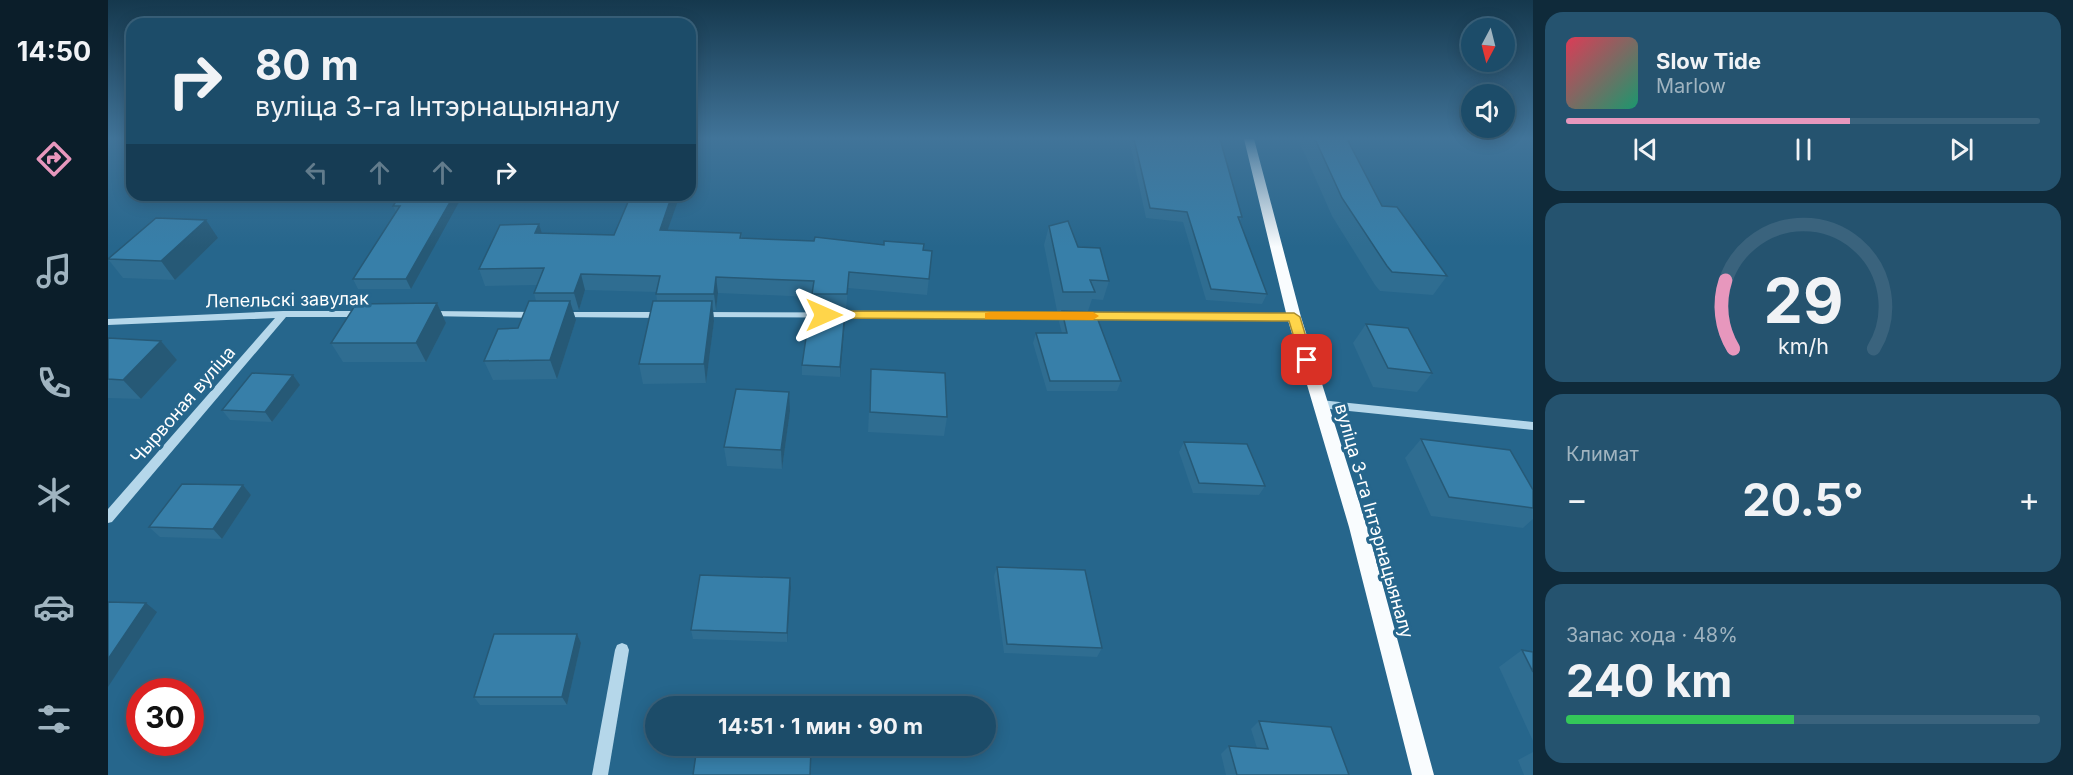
<!DOCTYPE html>
<html lang="ru">
<head>
<meta charset="utf-8">
<style>
	body { margin:0; font-family:Inter,sans-serif; background:#25536f; color:#f1f3f6; height:100vh; display:flex; flex-direction:column; font-size:22px; white-space:nowrap }
	* { box-sizing:border-box; margin:0 }
	p { font-size:20px; color:#a0b4c0 }
	.icon { flex:none; width:33px; height:33px; fill:none; stroke:currentColor; stroke-width:2; stroke-linecap:round; stroke-linejoin:round }
	.map { position:relative; flex:1; overflow:hidden }
	.details { display:flex; flex-direction:column; gap:12px; padding:12px; background:#0f2a3a; width:540px }
	.details>* { flex:none }
	.top-card { position:absolute; left:18px; top:18px; width:570px; height:183px; border-radius:18px; box-shadow:0 3px 15px #0003,0 0 0 2px #3a637d; background:#1c4c69; color:#f1f3f6; overflow:hidden }
	.needle { width:39px; rotate:187deg }
	.fabs { position:absolute; left:1353px; top:18px; display:grid; gap:12px }
	.fabs a { display:grid; place-items:center; width:54px; height:54px; border-radius:50%; background:#1c4c69; box-shadow:0 3px 15px #0003,0 0 0 2px #3a637d; font-size:30px }
	.speed { position:absolute; left:18px; top:678px; display:flex; gap:12px; font-size:30px; font-weight:700; text-align:center }
	.speed>* { display:grid; place-content:center; width:78px; height:78px; border-radius:50%; background:#1c4c69; box-shadow:0 3px 15px #0003,0 0 0 2px #3a637d; line-height:1 }
	.speed .limit { border:9px solid #d22; background:#fff; color:#111 }
	.pin { position:absolute; display:grid; place-items:center; width:51px; height:51px; color:#fff; margin:-26px; border-radius:12px; box-shadow:0 3px 9px #0006 }
	.me { position:absolute; width:66px; margin:-33px; rotate:90deg; stroke-linejoin:round; filter:drop-shadow(0 0 4px #0008) }
	.turn { display:flex; align-items:center; gap:21px; height:126px; padding:0 30px; font-size:27px }
	.turn .icon { width:78px; height:78px; stroke-width:2.5 }
	.turn b { display:block; font-size:42px; line-height:51px }
	.lanes { display:flex; align-items:center; height:57px; padding:0 30px; background:#0003; justify-content:center; gap:30px; direction:ltr }
	.lanes .off { opacity:.35 }
	.big { font-size:45px; font-weight:700; line-height:1.1 }
	.details .widget { flex:1; display:flex; flex-direction:column; justify-content:center; gap:9px; min-width:0; padding:0 21px; border-radius:18px; background:#25536f }
	.details .dial { align-items:center; gap:0 }
	.dial svg { height:156px; overflow:visible; fill:none; stroke:#3a637d; stroke-width:7; stroke-linecap:round; text-anchor:middle }
	.dial text { fill:#f1f3f6; stroke:none }
	.song { display:flex; align-items:center; gap:18px }
	.cover { width:72px; height:72px; border-radius:9px; background:linear-gradient(135deg,hsl(350 70% 55%),hsl(160 70% 35%)) }
	.played { height:6px; border-radius:3px; background:linear-gradient(90deg,#e797bd 60%,#3a637d 60%) }
	.keys { display:flex; justify-content:space-around; direction:ltr }
	.heat { display:flex; justify-content:space-between; align-items:center; font-size:33px; direction:ltr }
	.charge { height:9px; border-radius:4px; background:linear-gradient(90deg,#34c759 48%,#3a637d 0) }
	.trip { position:absolute; left:537px; top:696px; width:351px; height:60px; border-radius:30px; background:#1c4c69; box-shadow:0 3px 15px #0003,0 0 0 2px #3a637d; font-weight:700; line-height:60px; text-align:center }
	main { display:flex; flex:1; min-height:0 }
	.menu { display:flex; flex-direction:column; width:108px; justify-content:space-around; align-items:center; background:#0b1e2a; color:#a0b4c0 }
	.menu .icon { width:42px; height:42px }
	.menu .active { color:#e797bd }
	.menu b { font-size:27px; color:#f1f3f6 }
	.map>svg:first-child { display:block }
	.lines { fill:none; stroke-linecap:round; stroke-linejoin:round }
	.minor { fill:#b5d7ea; fill-rule:evenodd }
	.major { fill:#f9fcfe; fill-rule:evenodd }
	.wall { fill:#2f6d91 }
	.shaded-wall { fill:#265976 }
	.building { fill:#377fa9; stroke:#265976; stroke-width:1.5 }
	.route { fill:#ffd54a; stroke:#a68a30; stroke-width:1.5 }
	.slow { fill:#f59e0b }
	.labels { text-anchor:middle; stroke-width:6; stroke-linejoin:round; paint-order:stroke }
	.street-label { font-size:18px; fill:#fff; stroke:#26668c }
</style>
</head>
<body>
<main>
<nav class="menu">
<b>14:50</b>
<svg class="icon active" aria-label="directions" viewBox="0 0 24 24"><path d="M12 3l9 9-9 9-9-9zM9 14v-3h6M13 9l2 2-2 2"/></svg>
<svg class="icon" aria-label="music" viewBox="0 0 24 24"><path d="M9 18V5l10-2v13"/><circle cx="6" cy="18" r="3"/><circle cx="16" cy="16" r="3"/></svg>
<svg class="icon" aria-label="phone" viewBox="0 0 24 24"><path d="M5 4h4l2 5-3 2q2 4 5 5l2-3 5 2v4C11 20 4 13 5 4z"/></svg>
<svg class="icon" aria-label="climate" viewBox="0 0 24 24"><path d="M12 3v18M4 7l16 10M4 17L20 7"/></svg>
<svg class="icon" aria-label="car" viewBox="0 0 24 24"><path d="M5 17H2v-5l4-1 3-4h7l3 4 3 1v5h-3M9 17h6M6 11h13"/><circle cx="7" cy="17" r="2"/><circle cx="17" cy="17" r="2"/></svg>
<svg class="icon" aria-label="filters" viewBox="0 0 24 24"><path d="M4 7h16M4 17h16"/><circle cx="9" cy="7" r="2"/><circle cx="15" cy="17" r="2"/></svg>
</nav>
<div class="map">
<svg width="1425" height="775" viewBox="0 0 1425 775">
	<rect width="100%" height="100%" fill="#26668c"/>
	<g class="lines">
		<!-- minor -->
		<g class="minor">
			<polygon points="175,311 256,311 261,314 256,317 178,317 4,522 0,523 0,509 167,318 0,325 0,319"/>
			<polygon points="322,311 430,312 435,315 430,318 319,316 317,314"/>
			<polygon points="454,312 556,312 561,315 556,318 451,317 449,315"/>
			<polygon points="592,312 1186,314 1191,317 1186,320 589,317 587,315"/>
			<polygon points="1212,400 1425,422 1425,430 1212,408 1208,407 1207,404 1208,401"/>
			<polygon points="514,643 519,645 521,650 500,775 484,775 507,650 509,645"/>
		</g>
		<!-- major -->
		<polygon class="major" points="1136,139 1146,139 1193,317 1259,527 1326,775 1304,775 1241,527 1179,317"/>
	</g>
	<!-- wall -->
	<g class="wall">
		<polygon points="1021,139 1112,139 1134,217 1131,222 1159,294 1154,304 1098,300 1075,222 1038,218"/>
		<polygon points="1190,139 1239,139 1274,206 1339,276 1325,295 1272,291 1267,285 1224,216"/>
		<polygon points="292,195 303,289 250,289 245,279 288,212 285,206"/>
		<polygon points="941,226 970,247 1001,281 995,300 984,299 980,311 949,311 936,245"/>
		<polygon points="560,231 633,233 634,238 824,251 819,295 740,288 738,310 704,310 704,297 610,293 608,310 605,310 606,321 598,383 535,384 531,364 549,301 548,292 477,290 471,310 464,310 468,320 449,379 385,380 376,361 410,328 428,301 426,293 429,285 377,286 371,269 433,233 506,235"/>
		<polygon points="110,238 67,280 15,278 0,259"/>
		<polygon points="329,303 338,323 318,362 235,362 223,343"/>
		<polygon points="737,311 732,377 694,375 694,365"/>
		<polygon points="954,311 1013,381 1009,391 939,391 925,343 928,333 954,333 951,322"/>
		<polygon points="1258,324 1324,373 1309,392 1265,387 1245,343"/>
		<polygon points="0,338 53,341 69,360 33,399 0,398"/>
		<polygon points="763,369 839,417 836,436 760,432"/>
		<polygon points="192,385 164,422 122,420 114,410"/>
		<polygon points="682,411 674,469 619,466 616,447"/>
		<polygon points="1313,439 1425,490 1425,519 1415,528 1323,516 1297,458"/>
		<polygon points="1076,442 1157,486 1151,495 1085,493 1071,452"/>
		<polygon points="135,485 143,495 114,539 52,537 41,527"/>
		<polygon points="889,567 994,648 989,657 896,653 886,576"/>
		<polygon points="683,588 679,642 585,639 583,630"/>
		<polygon points="469,634 473,643 459,705 372,705 366,697"/>
		<polygon points="1414,650 1425,652 1425,741 1391,667"/>
		<polygon points="1151,721 1241,775 1118,775 1113,754 1121,746 1149,748 1143,729"/>
		<polygon points="1425,752 1425,775 1416,775 1410,760"/>
	</g>
	<!-- shaded-wall -->
	<g class="shaded-wall">
		<polygon points="346,195 355,195 303,289 298,279"/>
		<polygon points="564,195 572,195 554,246 552,230"/>
		<polygon points="98,220 110,238 67,280 53,261"/>
		<polygon points="431,224 436,240 427,233"/>
		<polygon points="473,274 477,290 471,310 466,293"/>
		<polygon points="608,277 610,293 608,310 606,294"/>
		<polygon points="462,301 468,320 449,379 442,360"/>
		<polygon points="604,301 606,321 598,383 596,364"/>
		<polygon points="329,303 338,323 318,362 308,343"/>
		<polygon points="737,311 737,321 732,377 732,367"/>
		<polygon points="53,341 69,360 33,399 15,380"/>
		<polygon points="185,375 192,385 164,422 157,412"/>
		<polygon points="681,392 682,411 674,469 673,450"/>
		<polygon points="135,485 143,495 114,539 105,529"/>
		<polygon points="682,578 683,588 679,642 679,633"/>
		<polygon points="38,603 49,612 0,687 0,659"/>
		<polygon points="469,634 473,643 459,705 454,697"/>
	</g>
	<!-- building -->
	<g class="building">
		<polygon points="1026,139 1112,139 1134,217 1130,217 1159,294 1103,289 1079,212 1042,208"/>
		<polygon points="1207,139 1239,139 1274,206 1289,207 1339,276 1284,272 1279,266 1234,198"/>
		<polygon points="292,195 346,195 298,279 245,279 292,206 285,206"/>
		<polygon points="523,195 564,195 552,230 633,233 632,238 706,241 707,237 776,245 776,241 816,244 815,250 824,251 821,279 741,272 739,294 704,294 706,281 608,277 606,294 548,294 552,276 473,274 466,293 426,293 436,268 371,269 392,225 431,224 427,233 506,235"/>
		<polygon points="48,218 98,220 53,261 0,259"/>
		<polygon points="960,221 970,247 992,248 1001,281 982,280 987,292 955,292 941,226"/>
		<polygon points="421,301 462,301 442,360 376,361 390,329 410,328"/>
		<polygon points="545,301 604,301 596,364 531,364"/>
		<polygon points="329,303 308,343 223,343 248,304"/>
		<polygon points="702,311 737,311 732,367 694,365"/>
		<polygon points="954,311 987,312 1013,381 942,381 928,333 959,333"/>
		<polygon points="1258,324 1300,328 1324,373 1280,368"/>
		<polygon points="0,338 53,341 15,380 0,379"/>
		<polygon points="763,369 837,373 839,417 762,412"/>
		<polygon points="144,373 185,375 157,412 114,410"/>
		<polygon points="628,389 681,392 673,450 616,447"/>
		<polygon points="1313,439 1402,450 1425,490 1425,508 1341,497"/>
		<polygon points="1076,442 1139,444 1157,486 1091,483"/>
		<polygon points="74,484 135,485 105,529 41,527"/>
		<polygon points="889,567 977,570 994,648 899,644"/>
		<polygon points="592,575 682,578 679,633 583,630"/>
		<polygon points="0,602 38,603 0,659"/>
		<polygon points="386,634 469,634 454,697 366,697"/>
		<polygon points="1414,650 1425,652 1425,672"/>
		<polygon points="1151,721 1223,727 1241,775 1129,775 1121,746 1160,749"/>
		<polygon points="589,747 703,750 702,775 585,775"/>
	</g>
	<!-- sky -->
	<linearGradient id="sky" x2="0" y2="1"><stop stop-color="#15384d"/><stop offset="0.56" stop-color="#417499"/><stop offset="1" stop-color="#417499" stop-opacity="0"/></linearGradient>
	<rect width="1425" height="247" fill="url(#sky)"/>
	<!-- route -->
	<polygon class="route" points="716,311 1186,313 1192,317 1205,360 1199,365 1194,364 1181,321 711,318 711,313"/>
	<!-- slow -->
	<polygon class="slow" points="882,312 985,312 991,316 985,320 877,319 877,313"/>
	<g class="labels">
		<!-- street labels -->
		<g class="street-label">
			<text transform="translate(179 300) rotate(-1)" y="6">Лепельскі завулак</text>
			<text transform="translate(75 405) rotate(-49)" y="6">Чырвоная вуліца</text>
			<text transform="translate(1266 521) rotate(74)" y="6">вуліца 3-га Інтэрнацыяналу</text>
		</g>
	</g>
</svg>
<div class="fabs">
<a><svg class="needle" viewBox="-14 -14 28 28"><path d="M0-13l5 13h-10z" fill="#e53935"/><path d="M0 13l5-13h-10z" fill="#a0b4c0"/></svg></a>
<a><svg class="icon" aria-label="sound" viewBox="0 0 24 24"><path d="M4 9h4l5-4v14l-5-4H4zM17 9q2 3 0 6"/></svg></a>
</div>
<div class="speed"><div class="limit">30</div></div>
<div class="pin" style="left:1199px;top:360px;background:#d93025"><svg class="icon" aria-label="arrive" viewBox="0 0 24 24"><path d="M6 21V4h12l-3 4 3 4H6"/></svg></div>
<svg class="me" style="left:716px;top:315px" viewBox="-20 -20 40 40"><path d="M0-17L14 15 0 8-14 15z" fill="#ffd54a" stroke="#fff" stroke-width="4"/></svg>
<div class="trip">14:51 · 1 мин · 90 m</div>
<div class="top-card">
<div class="turn"><svg class="icon" aria-label="right" viewBox="0 0 24 24"><path d="M7 20v-9h11M14 6l5 5-5 5"/></svg><div><b>80 m</b>вуліца 3-га Інтэрнацыяналу</div></div>
<div class="lanes"><svg class="icon off" aria-label="left" viewBox="0 0 24 24"><path d="M17 20v-9H6M10 6l-5 5 5 5"/></svg><svg class="icon off" aria-label="ahead" viewBox="0 0 24 24"><path d="M12 20V5M6 11l6-6 6 6"/></svg><svg class="icon off" aria-label="ahead" viewBox="0 0 24 24"><path d="M12 20V5M6 11l6-6 6 6"/></svg><svg class="icon" aria-label="right" viewBox="0 0 24 24"><path d="M7 20v-9h11M14 6l5 5-5 5"/></svg></div>
</div>
</div>
<section class="details">
<div class="widget">
<div class="song"><i class="cover"></i><div><b>Slow Tide</b><p>Marlow</p></div></div>
<div class="played"></div>
<div class="keys"><svg class="icon" aria-label="previous" viewBox="0 0 24 24"><path d="M18 5L8 12l10 7zM5 5v14"/></svg><svg class="icon" aria-label="pause" viewBox="0 0 24 24"><path d="M8 5v14M16 5v14"/></svg><svg class="icon" aria-label="next" viewBox="0 0 24 24"><path d="M6 5l10 7-10 7zM19 5v14"/></svg></div>
</div>
<div class="widget dial"><svg viewBox="0 0 100 80">
<path d="M14 69A42 42 0 1 1 86 69"/>
<path d="M14 69A42 42 0 0 1 10 34" stroke="#e797bd"/>
<text x="50" y="56" font-size="32" font-weight="700">29</text>
<text x="50" y="72" font-size="11">km/h</text>
</svg></div>
<div class="widget"><p>Климат</p>
<div class="heat"><a>−</a><b class="big">20.5°</b><a>+</a></div>
</div>
<div class="widget"><p>Запас хода · 48%</p><b class="big">240 km</b><div class="charge"></div></div>
</section>
</main>
</body>
</html>
